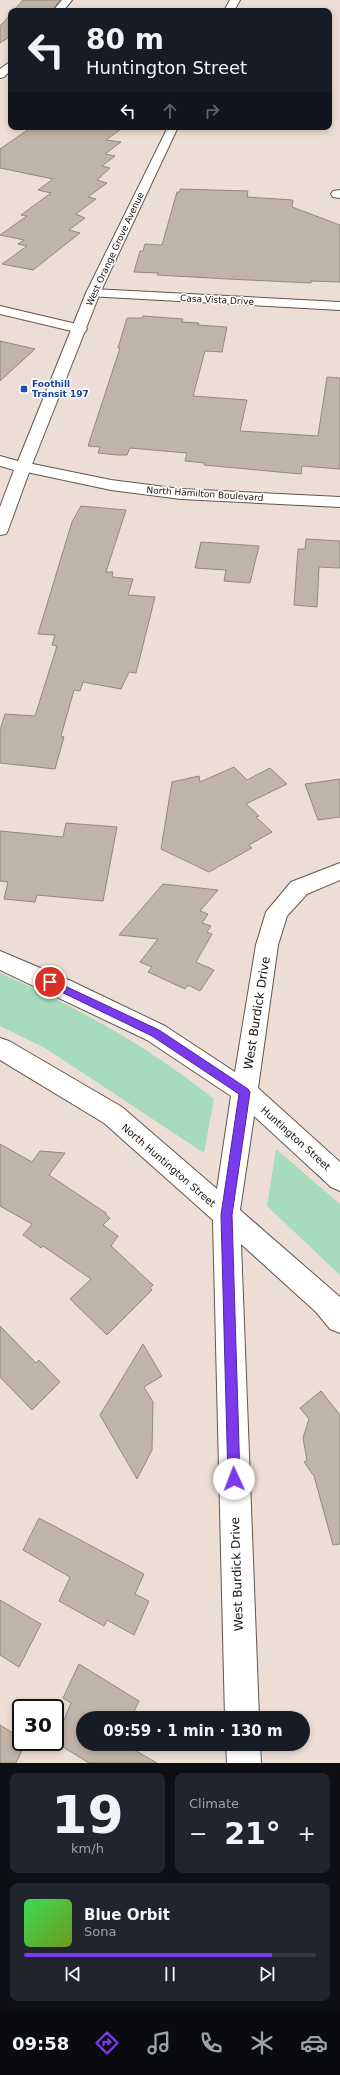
<!DOCTYPE html>
<html lang="en">
<head>
<meta charset="utf-8">
<style>
	body { margin:0; font-family:"DejaVu Sans",sans-serif; background:#20242c; color:#f1f3f6; height:100vh; display:flex; flex-direction:column; font-size:15px; white-space:nowrap }
	* { box-sizing:border-box; margin:0 }
	p { font-size:13px; color:#9ea1a6 }
	.icon { flex:none; width:22px; height:22px; fill:none; stroke:currentColor; stroke-width:2; stroke-linecap:round; stroke-linejoin:round }
	.map { position:relative; height:1763px; overflow:hidden }
	.details { display:flex; flex-direction:column; gap:10px; padding:10px; background:#0d0f14; flex:1 }
	.details>* { flex:none }
	.top-card { position:absolute; left:8px; top:8px; width:324px; height:122px; border-radius:8px; box-shadow:0 2px 6px #0003; background:#171b24; color:#f1f3f6; overflow:hidden }
	.speed { position:absolute; left:12px; top:1699px; display:flex; gap:8px; font-size:20px; font-weight:700; text-align:center }
	.speed>* { display:grid; place-content:center; width:52px; height:52px; border-radius:50%; background:#171b24; box-shadow:0 2px 6px #0003; line-height:1 }
	.speed .limit { border:2px solid #111; border-radius:6px; background:#fff; color:#111 }
	.pin { position:absolute; display:grid; place-items:center; width:34px; height:34px; color:#fff; margin:-17px; border:2px solid #fff; border-radius:50%; box-shadow:0 1px 4px #0007 }
	.me { position:absolute; width:44px; margin:-22px; rotate:358deg; stroke-linejoin:round; filter:drop-shadow(0 0 3px #0008) }
	.turn { display:flex; align-items:center; gap:14px; height:84px; padding:0 12px; font-size:18px }
	.turn .icon { width:52px; height:52px; stroke-width:2.5 }
	.turn b { display:block; font-size:28px; line-height:34px }
	.lanes { display:flex; align-items:center; height:38px; padding:0 12px; background:#0003; justify-content:center; gap:20px; direction:ltr }
	.lanes .off { opacity:.35 }
	.big { font-size:30px; font-weight:700; line-height:1.1 }
	.details .card { flex:1; display:flex; flex-direction:column; justify-content:center; gap:6px; min-width:0; padding:0 14px; border-radius:8px; background:#20242c }
	.details .dial { align-items:center; gap:0 }
	.dial b { font-size:52px; line-height:1 }
	.song { display:flex; align-items:center; gap:12px }
	.cover { width:48px; height:48px; border-radius:6px; background:linear-gradient(135deg,hsl(130 70% 55%),hsl(80 70% 35%)) }
	.played { height:4px; border-radius:2px; background:linear-gradient(90deg,#7c3aed 85%,#363941 85%) }
	.keys { display:flex; justify-content:space-around; direction:ltr }
	.heat { display:flex; justify-content:space-between; align-items:center; font-size:22px; direction:ltr }
	.details .tiles { flex:1; display:grid; gap:10px; grid-template-columns:1fr 1fr }
	.card:last-child { grid-column:span 2 }
	.trip { position:absolute; left:76px; top:1711px; width:234px; height:40px; border-radius:20px; background:#171b24; box-shadow:0 2px 6px #0003; font-weight:700; line-height:40px; text-align:center }
	.dock { display:flex; height:64px; justify-content:space-around; align-items:center; background:#090b0e; color:#9ea1a6 }
	.dock .icon { width:28px; height:28px }
	.dock .selected { color:#7c3aed }
	.dock b { font-size:18px; color:#f1f3f6 }
	.map>svg:first-child { display:block }
	.green { fill:#a6dcbb }
	.building { fill:#c0b3a8; stroke:#94887e }
	.lines { fill:none; stroke-linecap:round; stroke-linejoin:round }
	.street-casing { stroke:#62564e; stroke-width:2 }
	.secondary-casing { stroke:#62564e; stroke-width:2 }
	.street { fill:#fff; fill-rule:evenodd }
	.secondary { fill:#fff; fill-rule:evenodd }
	.route { fill:#7c3aed; stroke:#51269a }
	.transit-dot { fill:#1a4fb4; stroke:#fff; stroke-width:1.5 }
	.labels { text-anchor:middle; stroke-width:3; stroke-linejoin:round; paint-order:stroke }
	.far-street-label { font-size:9px; fill:#15100d; stroke:#fff }
	.far-transit-label { font-size:9px; font-weight:bold; fill:#164399; stroke:#fff; text-anchor:start }
	.street-label { font-size:10px; fill:#15100d; stroke:#fff }
	.near-street-label { font-size:12px; fill:#15100d; stroke:#fff }
</style>
</head>
<body>
<div class="map">
<svg width="340" height="1763" viewBox="0 0 340 1763">
	<rect width="100%" height="100%" fill="#edded5"/>
	<!-- green -->
	<g class="green">
		<path d="M0,973C75,1006 150,1047 214,1099L204,1153L45,1048L0,1026Z"/>
		<polygon points="276,1149 340,1204 340,1275 267,1206"/>
	</g>
	<!-- building -->
	<g class="building">
		<polygon points="23,0 60,0 52,11 13,11"/>
		<polygon points="11,14 11,36 0,43 0,26"/>
		<polygon points="32,127 124,127 106,140 121,142 105,154 115,156 102,166 110,168 97,180 107,183 88,197 96,199 76,214 85,218 69,230 80,233 33,270 2,264 27,246 18,244 24,240 0,235 27,216 21,215 51,193 38,190 53,179 0,168 0,149"/>
		<polygon points="180,189 248,191 247,197 293,200 292,207 340,225 340,282 311,281 311,283 228,279 157,275 158,273 134,272 140,251 143,251 145,244 162,245 177,192 180,192"/>
		<polygon points="143,316 183,319 182,322 199,323 198,325 227,327 222,352 205,351 193,396 247,400 240,431 318,436 327,377 340,378 340,469 302,466 301,474 279,472 204,465 205,463 185,461 187,453 130,448 127,455 117,455 98,453 100,447 88,446 120,348 118,348 127,318 142,318"/>
		<polygon points="0,341 35,349 0,381"/>
		<polygon points="81,506 126,510 106,572 113,572 112,577 133,579 128,595 155,597 136,673 129,672 121,689 83,682 80,691 74,690 61,736 64,737 55,769 0,763 0,730 5,714 35,716 57,646 52,645 55,635 38,634 72,522"/>
		<polygon points="306,539 340,541 340,568 319,567 317,607 294,605 298,549 305,549"/>
		<polygon points="201,542 259,546 250,583 224,581 226,570 195,568"/>
		<polygon points="234,767 247,780 270,768 287,784 246,804 259,816 256,817 272,832 249,845 252,848 209,872 161,849 172,782 199,776 200,782"/>
		<polygon points="340,779 340,817 318,820 305,784"/>
		<polygon points="66,823 117,827 103,901 37,895 35,902 4,899 8,882 0,881 0,831 63,837"/>
		<polygon points="163,884 218,890 200,911 208,914 202,923 211,926 207,932 212,934 196,962 214,970 200,991 188,985 185,989 148,972 152,967 140,962 158,939 119,935"/>
		<polygon points="0,1144 32,1162 40,1151 65,1153 49,1175 106,1213 106,1215 110,1218 103,1225 118,1236 111,1246 153,1285 150,1288 152,1290 107,1335 70,1299 91,1279 43,1246 41,1248 23,1235 32,1224 0,1206"/>
		<polygon points="0,1326 36,1363 39,1360 60,1382 32,1410 0,1377"/>
		<polygon points="143,1344 162,1376 144,1387 153,1402 152,1450 137,1479 100,1415"/>
		<polygon points="321,1391 340,1415 340,1544 333,1545 314,1476 304,1462 307,1460 303,1438 309,1419 300,1408"/>
		<polygon points="39,1518 144,1574 135,1594 149,1601 134,1635 107,1620 104,1626 59,1601 70,1577 23,1550"/>
		<polygon points="0,1600 41,1624 19,1667 0,1655"/>
		<polygon points="79,1664 139,1701 131,1718 83,1718 83,1744 124,1744 157,1763 89,1763 55,1742 71,1703 63,1698"/>
		<polygon points="0,1725 21,1738 21,1742 26,1742 16,1763 0,1763"/>
	</g>
	<g class="lines">
		<!-- street casing -->
		<g class="street-casing">
			<g id="street">
				<polygon points="62,0 72,0 63,11 53,11"/>
				<polygon points="11,61 11,70 4,77 0,78 0,69"/>
				<polygon points="340,190 340,198 333,197 331,194 333,191"/>
				<polygon points="93,289 340,302 340,310 88,296 86,293 88,290"/>
				<polygon points="0,306 85,326 87,329 85,332 80,333 0,314"/>
				<polygon points="23,462 111,480 181,489 340,497 340,507 181,499 111,490 17,470 15,467 17,464"/>
				<polygon points="340,863 340,880 307,894 287,916 278,945 258,1088 340,1162 340,1191 331,1187 254,1116 240,1210 340,1297 340,1333 330,1329 316,1312 241,1244 259,1718 225,1718 213,1220 104,1123 0,1060 0,1038 9,1041 122,1107 217,1189 231,1096 147,1040 0,970 0,951 71,981 165,1026 235,1072 256,945 266,912 291,882"/>
				<polygon points="226,1744 260,1744 261,1763 227,1763"/>
			</g>
		</g>
		<!-- secondary casing -->
		<g class="secondary-casing">
			<g id="secondary">
				<polygon points="230,0 240,0 234,11 224,11"/>
				<polygon points="168,127 178,127 100,293 31,467 8,530 6,534 0,535 0,507 14,470 0,466 0,456 18,461 86,293"/>
			</g>
		</g>
		<!-- street -->
		<use href="#street" class="street"/>
		<!-- secondary -->
		<use href="#secondary" class="secondary"/>
	</g>
	<!-- route -->
	<polygon class="route" points="50,979 159,1030 248,1089 250,1092 232,1215 240,1479 239,1484 234,1485 230,1484 228,1479 221,1215 239,1094 152,1036 47,985 47,980"/>
	<!-- markers -->
	<rect class="transit-dot" x="20" y="385" width="8" height="8" rx="2"/>
	<g class="labels">
		<!-- far-street labels -->
		<g class="far-street-label">
			<text transform="translate(115 249) rotate(-65)" y="3">West Orange Grove Avenue</text>
			<text transform="translate(217 300) rotate(3)" y="3">Casa Vista Drive</text>
			<text transform="translate(205 494) rotate(4)" y="3">North Hamilton Boulevard</text>
		</g>
		<!-- far-transit labels -->
		<g class="far-transit-label">
			<text x="32" y="387">Foothill<tspan x="32" dy="10">Transit 197</tspan></text>
		</g>
		<!-- street labels -->
		<g class="street-label">
			<text transform="translate(296 1138) rotate(42)" y="4">Huntington Street</text>
			<text transform="translate(169 1165) rotate(41)" y="4">North Huntington Street</text>
		</g>
		<!-- near-street labels -->
		<g class="near-street-label">
			<text transform="translate(257 1013) rotate(-81)" y="4">West Burdick Drive</text>
			<text transform="translate(237 1574) rotate(-92)" y="4">West Burdick Drive</text>
		</g>
	</g>
</svg>
<div class="speed"><div class="limit">30</div></div>
<div class="pin" style="left:50px;top:982px;background:#d93025"><svg class="icon" aria-label="arrive" viewBox="0 0 24 24"><path d="M6 21V4h12l-3 4 3 4H6"/></svg></div>
<svg class="me" style="left:234px;top:1479px" viewBox="-20 -20 40 40"><circle r="19" fill="#fff"/><path d="M0-13L10 11 0 6-10 11z" fill="#7c3aed"/></svg>
<div class="trip">09:59 · 1 min · 130 m</div>
<div class="top-card">
<div class="turn"><svg class="icon" aria-label="left" viewBox="0 0 24 24"><path d="M17 20v-9H6M10 6l-5 5 5 5"/></svg><div><b>80 m</b>Huntington Street</div></div>
<div class="lanes"><svg class="icon" aria-label="left" viewBox="0 0 24 24"><path d="M17 20v-9H6M10 6l-5 5 5 5"/></svg><svg class="icon off" aria-label="ahead" viewBox="0 0 24 24"><path d="M12 20V5M6 11l6-6 6 6"/></svg><svg class="icon off" aria-label="right" viewBox="0 0 24 24"><path d="M7 20v-9h11M14 6l5 5-5 5"/></svg></div>
</div>
</div>
<section class="details">
<div class="tiles">
<div class="card dial"><b>19</b><p>km/h</p></div>
<div class="card"><p>Climate</p>
<div class="heat"><a>−</a><b class="big">21°</b><a>+</a></div>
</div>
<div class="card">
<div class="song"><i class="cover"></i><div><b>Blue Orbit</b><p>Sona</p></div></div>
<div class="played"></div>
<div class="keys"><svg class="icon" aria-label="previous" viewBox="0 0 24 24"><path d="M18 5L8 12l10 7zM5 5v14"/></svg><svg class="icon" aria-label="pause" viewBox="0 0 24 24"><path d="M8 5v14M16 5v14"/></svg><svg class="icon" aria-label="next" viewBox="0 0 24 24"><path d="M6 5l10 7-10 7zM19 5v14"/></svg></div>
</div>
</div>
</section>
<nav class="dock">
<b>09:58</b>
<svg class="icon selected" aria-label="directions" viewBox="0 0 24 24"><path d="M12 3l9 9-9 9-9-9zM9 14v-3h6M13 9l2 2-2 2"/></svg>
<svg class="icon" aria-label="music" viewBox="0 0 24 24"><path d="M9 18V5l10-2v13"/><circle cx="6" cy="18" r="3"/><circle cx="16" cy="16" r="3"/></svg>
<svg class="icon" aria-label="phone" viewBox="0 0 24 24"><path d="M5 4h4l2 5-3 2q2 4 5 5l2-3 5 2v4C11 20 4 13 5 4z"/></svg>
<svg class="icon" aria-label="climate" viewBox="0 0 24 24"><path d="M12 3v18M4 7l16 10M4 17L20 7"/></svg>
<svg class="icon" aria-label="car" viewBox="0 0 24 24"><path d="M5 17H2v-5l4-1 3-4h7l3 4 3 1v5h-3M9 17h6M6 11h13"/><circle cx="7" cy="17" r="2"/><circle cx="17" cy="17" r="2"/></svg>
</nav>
</body>
</html>
